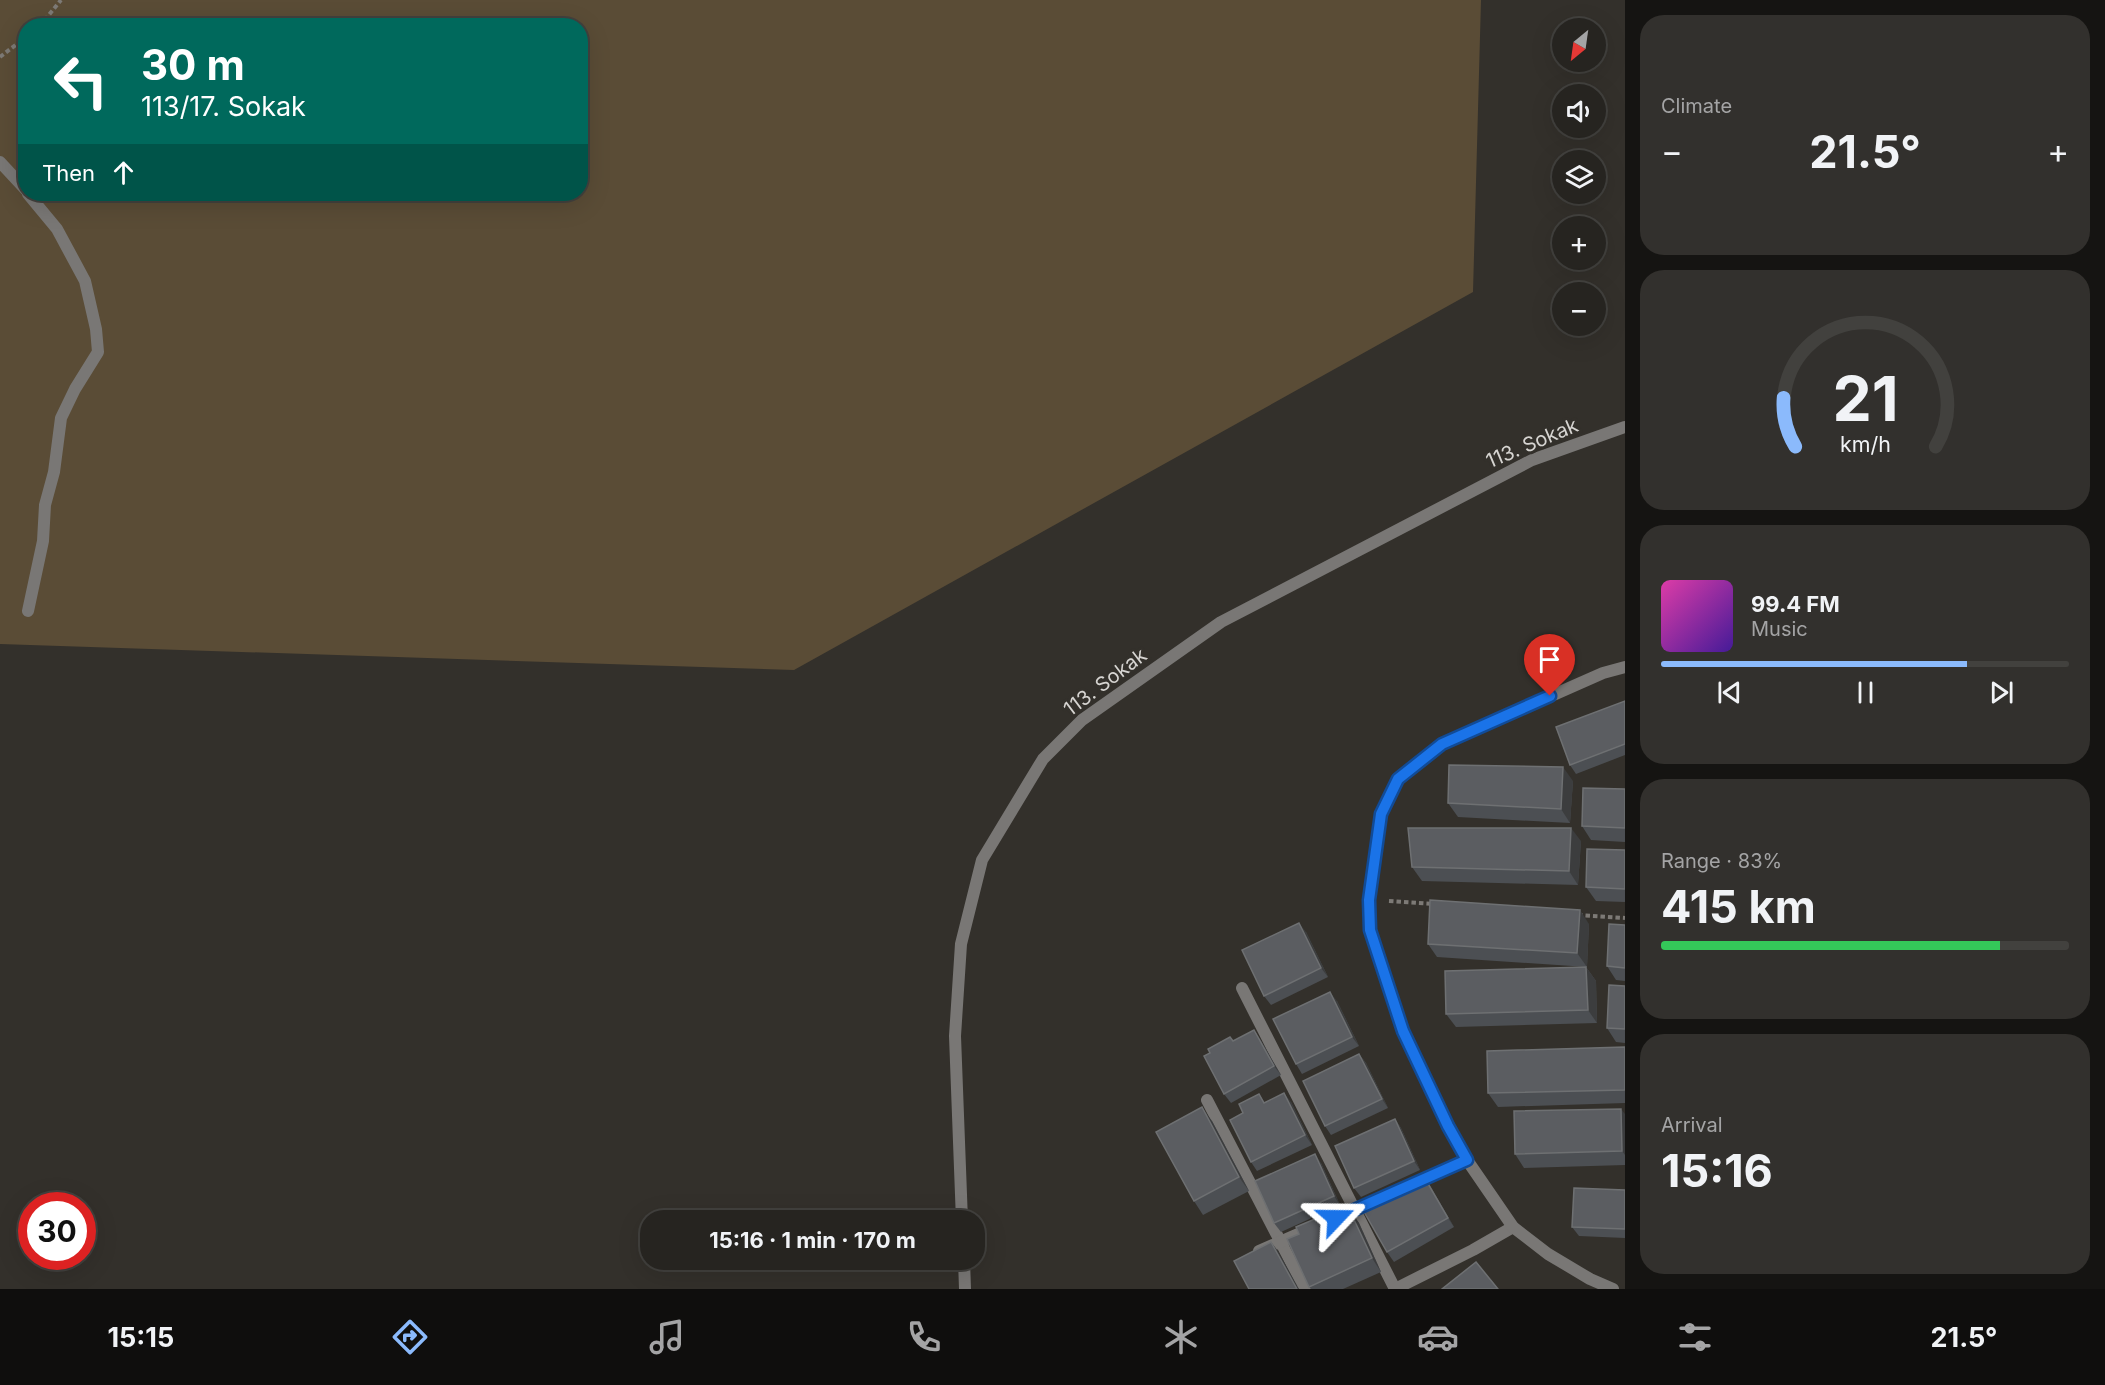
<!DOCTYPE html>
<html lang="en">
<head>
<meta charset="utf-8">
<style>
	body { margin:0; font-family:Inter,sans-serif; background:#32302d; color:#f1f3f6; height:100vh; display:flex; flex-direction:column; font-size:22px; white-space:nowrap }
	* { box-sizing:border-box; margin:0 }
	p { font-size:20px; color:#a4a4a5 }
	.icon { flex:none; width:33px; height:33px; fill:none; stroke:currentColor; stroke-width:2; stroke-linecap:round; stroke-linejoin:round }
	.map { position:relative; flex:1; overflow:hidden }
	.side { display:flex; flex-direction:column; gap:15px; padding:15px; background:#151412; width:480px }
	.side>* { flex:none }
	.hud { position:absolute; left:18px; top:18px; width:570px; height:183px; border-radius:24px; box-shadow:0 6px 24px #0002,0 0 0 2px #42413e; background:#00695c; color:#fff; overflow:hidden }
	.needle { width:39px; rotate:209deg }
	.fabs { position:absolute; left:1552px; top:18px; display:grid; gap:12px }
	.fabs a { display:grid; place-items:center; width:54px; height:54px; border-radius:50%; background:#262420; box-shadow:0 6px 24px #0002,0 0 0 2px #42413e; font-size:30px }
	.speed { position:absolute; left:18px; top:1192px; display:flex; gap:12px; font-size:30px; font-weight:700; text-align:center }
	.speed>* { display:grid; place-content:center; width:78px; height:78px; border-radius:50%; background:#262420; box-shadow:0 6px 24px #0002,0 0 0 2px #42413e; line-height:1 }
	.speed .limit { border:9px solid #d22; background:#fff; color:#111 }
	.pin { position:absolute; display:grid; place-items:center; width:51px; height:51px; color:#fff; margin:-62px -26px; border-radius:50% 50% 50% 0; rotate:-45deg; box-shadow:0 0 6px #0007 }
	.pin .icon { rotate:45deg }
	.me { position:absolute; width:66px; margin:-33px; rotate:67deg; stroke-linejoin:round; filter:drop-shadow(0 0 4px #0008) }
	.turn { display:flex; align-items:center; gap:21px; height:126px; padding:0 24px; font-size:27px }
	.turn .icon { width:78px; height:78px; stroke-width:2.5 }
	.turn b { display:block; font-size:42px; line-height:51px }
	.then { display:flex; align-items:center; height:57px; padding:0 24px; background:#0003; gap:12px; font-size:22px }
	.big { font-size:45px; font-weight:700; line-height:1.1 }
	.side .card { flex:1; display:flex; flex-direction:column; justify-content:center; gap:9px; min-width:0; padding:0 21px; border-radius:24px; background:#32302d }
	.side .dial { align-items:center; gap:0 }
	.dial svg { height:156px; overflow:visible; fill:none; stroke:#42413e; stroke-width:7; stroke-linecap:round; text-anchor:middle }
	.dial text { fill:#f1f3f6; stroke:none }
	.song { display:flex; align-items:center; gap:18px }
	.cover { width:72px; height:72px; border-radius:9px; background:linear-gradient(135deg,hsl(320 70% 55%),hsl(260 70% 35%)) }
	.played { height:6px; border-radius:3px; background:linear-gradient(90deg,#8bbafc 75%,#42413e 75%) }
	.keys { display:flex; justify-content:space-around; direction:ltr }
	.heat { display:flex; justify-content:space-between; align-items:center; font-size:33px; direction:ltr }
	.charge { height:9px; border-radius:4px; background:linear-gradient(90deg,#34c759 83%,#42413e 0) }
	.trip { position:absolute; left:640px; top:1210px; width:345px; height:60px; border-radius:24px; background:#262420; box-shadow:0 6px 24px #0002,0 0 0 2px #42413e; font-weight:700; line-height:60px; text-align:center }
	.dock { display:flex; height:96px; justify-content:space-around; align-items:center; background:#0f0e0d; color:#a4a4a5 }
	.dock .icon { width:42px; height:42px }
	.dock .active { color:#8bbafc }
	.dock b { font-size:27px; color:#f1f3f6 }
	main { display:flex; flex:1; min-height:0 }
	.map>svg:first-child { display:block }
	.green { fill:#5a4c36; fill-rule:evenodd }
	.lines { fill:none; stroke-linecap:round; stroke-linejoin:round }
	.path { stroke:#7d7a76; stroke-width:4; stroke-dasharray:4.5 3; stroke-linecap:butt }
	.street { stroke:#797775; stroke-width:12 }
	.wall { fill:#4c4f53 }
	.shaded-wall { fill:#3c3d3e }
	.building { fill:#5b5d61; stroke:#6e7072; stroke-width:1.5 }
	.route-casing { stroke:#114b97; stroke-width:15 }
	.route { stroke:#1a73e8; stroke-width:10 }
	.labels { text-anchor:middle; stroke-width:6; stroke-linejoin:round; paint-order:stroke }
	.street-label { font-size:20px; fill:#d6d4d1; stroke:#33302b }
</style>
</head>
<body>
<main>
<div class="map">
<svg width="1625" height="1289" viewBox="0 0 1625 1289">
	<rect width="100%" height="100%" fill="#33302b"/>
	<!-- green -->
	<path class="green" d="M0,0H1481L1473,292L794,670L0,644ZM26,26H580V194H26Z"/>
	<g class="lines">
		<!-- path -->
		<g class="path">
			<polyline points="40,26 61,0"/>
			<polyline points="0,57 26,37"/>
			<polyline points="1389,901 1433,904"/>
			<polyline points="1578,915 1625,918"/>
		</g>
		<!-- street -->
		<g class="street">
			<polyline points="0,162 26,190"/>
			<polyline points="28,194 57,229 85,281 96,329 98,352 75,389 61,418 54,472 45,505 43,541 28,611"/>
			<polyline points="1242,988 1395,1289"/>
			<polyline points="1207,1100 1305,1289"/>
			<polyline points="1347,1213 1467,1160"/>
			<polyline points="962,1221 955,1036 961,944 982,860 1043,759 1082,720 1221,622 1532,460 1625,427"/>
			<polyline points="1259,1251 1312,1228"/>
			<polyline points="964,1260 965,1289"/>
			<polyline points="1395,1289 1473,1250 1513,1227"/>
			<polyline points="1613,1289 1590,1279 1548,1254 1513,1227 1467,1160 1448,1126 1403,1031 1370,931 1369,900 1381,814 1398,779 1442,744 1603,673 1625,667"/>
		</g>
	</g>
	<!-- wall -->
	<g class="wall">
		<polygon points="1625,701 1625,755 1576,774 1570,765"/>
		<polygon points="1573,781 1570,823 1458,817 1448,803"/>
		<polygon points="1625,789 1625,842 1591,840 1582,826"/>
		<polygon points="1581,841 1578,885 1422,881 1412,867"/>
		<polygon points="1625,850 1625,902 1596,901 1586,887"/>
		<polygon points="1589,924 1587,967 1437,957 1428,944"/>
		<polygon points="1625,925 1625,981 1616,980 1607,966"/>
		<polygon points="1306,932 1328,977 1271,1005 1264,996"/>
		<polygon points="1586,967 1596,981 1597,1023 1456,1027 1446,1014"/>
		<polygon points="1625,986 1625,1043 1616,1042 1607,1028"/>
		<polygon points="1337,1001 1359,1046 1302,1074 1296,1064"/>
		<polygon points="1254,1030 1260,1039 1281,1075 1231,1103 1224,1094 1233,1041"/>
		<polygon points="1625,1047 1625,1103 1498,1107 1488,1093"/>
		<polygon points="1359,1054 1366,1063 1388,1108 1331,1135 1325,1126"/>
		<polygon points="1259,1094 1265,1103 1291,1102 1312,1145 1257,1171 1251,1162"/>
		<polygon points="1625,1114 1625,1165 1524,1168 1515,1154"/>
		<polygon points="1395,1119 1401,1128 1420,1170 1361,1197 1354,1188"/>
		<polygon points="1212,1121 1249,1191 1203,1215 1194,1201"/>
		<polygon points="1321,1163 1340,1205 1281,1232 1274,1223"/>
		<polygon points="1429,1184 1454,1227 1394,1262 1387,1252"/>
		<polygon points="1625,1190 1625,1238 1579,1236 1572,1227"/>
		<polygon points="1349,1209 1359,1223 1381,1272 1343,1289 1311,1289 1309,1287 1323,1222"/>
	</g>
	<!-- shaded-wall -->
	<g class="shaded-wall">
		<polygon points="1563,767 1573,781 1570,823 1561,809"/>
		<polygon points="1571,828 1581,841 1578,885 1569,871"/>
		<polygon points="1580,910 1589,924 1587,967 1577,953"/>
		<polygon points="1299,923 1306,932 1328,977 1321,968"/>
		<polygon points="1586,967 1596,981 1597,1023 1588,1010"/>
		<polygon points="1330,992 1337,1001 1359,1046 1352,1037"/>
		<polygon points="1254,1030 1260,1039 1281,1075 1274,1066"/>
		<polygon points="1359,1054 1366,1063 1388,1108 1382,1099"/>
		<polygon points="1284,1093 1291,1102 1312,1145 1305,1135"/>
		<polygon points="1202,1107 1212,1121 1249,1191 1239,1177"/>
		<polygon points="1621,1109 1625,1114 1625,1155 1622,1151"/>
		<polygon points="1395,1119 1401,1128 1420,1170 1414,1161"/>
		<polygon points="1315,1154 1321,1163 1340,1205 1334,1196"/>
		<polygon points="1423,1175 1429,1184 1454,1227 1448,1218"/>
		<polygon points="1349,1209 1359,1223 1381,1272 1372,1258"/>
		<polygon points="1271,1242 1278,1251 1299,1289 1297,1289"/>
	</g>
	<!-- building -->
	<g class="building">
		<polygon points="1625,701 1625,744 1570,765 1556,727"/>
		<polygon points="1449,765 1563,767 1561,809 1448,803"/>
		<polygon points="1583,788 1625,789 1625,828 1582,826"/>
		<polygon points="1408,828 1571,828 1569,871 1412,867"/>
		<polygon points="1587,849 1625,850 1625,889 1586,887"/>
		<polygon points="1430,900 1580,910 1577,953 1428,944"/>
		<polygon points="1299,923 1321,968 1264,996 1242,950"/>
		<polygon points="1609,924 1625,925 1625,968 1607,966"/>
		<polygon points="1586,967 1588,1010 1446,1014 1445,971"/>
		<polygon points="1609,985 1625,986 1625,1029 1607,1028"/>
		<polygon points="1330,992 1352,1037 1296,1064 1273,1019"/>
		<polygon points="1254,1030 1274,1066 1224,1094 1204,1056 1210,1053 1208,1049 1230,1037 1233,1041"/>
		<polygon points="1625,1047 1625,1090 1488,1093 1487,1051"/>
		<polygon points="1359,1054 1382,1099 1325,1126 1303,1081"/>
		<polygon points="1284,1093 1305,1135 1251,1162 1230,1120 1243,1113 1239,1104 1259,1094 1264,1103"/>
		<polygon points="1202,1107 1239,1177 1194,1201 1156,1132"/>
		<polygon points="1621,1109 1622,1151 1515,1154 1514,1111"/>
		<polygon points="1395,1119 1414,1161 1354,1188 1335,1146"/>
		<polygon points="1315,1154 1334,1196 1274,1223 1255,1181"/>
		<polygon points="1423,1175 1448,1218 1387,1252 1363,1210"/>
		<polygon points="1574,1188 1625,1190 1625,1229 1572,1227"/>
		<polygon points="1349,1209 1372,1258 1309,1287 1287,1239 1299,1234 1296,1227 1317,1218 1323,1222"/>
		<polygon points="1271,1242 1297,1289 1249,1289 1234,1261"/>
		<polygon points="1476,1262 1498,1289 1442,1289"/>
	</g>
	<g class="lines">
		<!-- route casing -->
		<g class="route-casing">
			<polyline id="route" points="1336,1218 1467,1160 1448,1126 1403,1031 1370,930 1369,900 1381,814 1398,779 1442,744 1550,696"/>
		</g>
		<!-- route -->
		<use href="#route" class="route"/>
	</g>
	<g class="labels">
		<!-- street labels -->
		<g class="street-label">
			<text transform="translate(1532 443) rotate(-23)" y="7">113. Sokak</text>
			<text transform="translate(1105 682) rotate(-37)" y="7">113. Sokak</text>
		</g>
	</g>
</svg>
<div class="fabs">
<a><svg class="needle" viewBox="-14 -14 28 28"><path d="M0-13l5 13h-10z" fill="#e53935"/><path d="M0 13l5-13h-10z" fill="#a4a4a5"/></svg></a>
<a><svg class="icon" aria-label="sound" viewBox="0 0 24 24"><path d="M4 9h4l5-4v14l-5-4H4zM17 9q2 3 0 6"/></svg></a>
<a><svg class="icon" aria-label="layers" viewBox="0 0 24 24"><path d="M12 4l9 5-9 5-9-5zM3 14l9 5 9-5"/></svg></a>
<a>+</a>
<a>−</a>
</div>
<div class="speed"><div class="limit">30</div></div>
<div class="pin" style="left:1550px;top:696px;background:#d93025"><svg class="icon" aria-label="arrive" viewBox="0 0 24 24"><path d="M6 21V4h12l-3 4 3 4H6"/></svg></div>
<svg class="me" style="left:1336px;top:1218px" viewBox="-20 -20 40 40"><path d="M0-17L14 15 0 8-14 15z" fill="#1a73e8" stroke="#fff" stroke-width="4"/></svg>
<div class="trip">15:16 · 1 min · 170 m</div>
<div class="hud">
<div class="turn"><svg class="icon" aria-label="left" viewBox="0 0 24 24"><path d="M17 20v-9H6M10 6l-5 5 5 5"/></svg><div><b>30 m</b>113/17. Sokak</div></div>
<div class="then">Then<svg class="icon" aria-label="ahead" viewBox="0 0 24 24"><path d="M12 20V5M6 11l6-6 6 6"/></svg></div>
</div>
</div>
<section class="side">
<div class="card"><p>Climate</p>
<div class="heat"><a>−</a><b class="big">21.5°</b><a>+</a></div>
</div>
<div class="card dial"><svg viewBox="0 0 100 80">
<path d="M14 69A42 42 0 1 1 86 69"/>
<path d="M14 69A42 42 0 0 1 8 44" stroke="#8bbafc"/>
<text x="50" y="56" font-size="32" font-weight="700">21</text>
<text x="50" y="72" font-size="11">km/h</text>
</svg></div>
<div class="card">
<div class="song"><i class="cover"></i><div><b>99.4 FM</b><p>Music</p></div></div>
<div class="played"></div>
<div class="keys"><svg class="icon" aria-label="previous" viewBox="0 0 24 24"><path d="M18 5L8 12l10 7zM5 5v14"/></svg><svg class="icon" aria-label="pause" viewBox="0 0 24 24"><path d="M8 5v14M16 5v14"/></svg><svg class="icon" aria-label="next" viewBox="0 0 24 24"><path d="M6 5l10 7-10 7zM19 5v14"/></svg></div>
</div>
<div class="card"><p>Range · 83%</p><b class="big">415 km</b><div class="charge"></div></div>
<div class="card"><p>Arrival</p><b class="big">15:16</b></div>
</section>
</main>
<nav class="dock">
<b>15:15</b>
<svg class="icon active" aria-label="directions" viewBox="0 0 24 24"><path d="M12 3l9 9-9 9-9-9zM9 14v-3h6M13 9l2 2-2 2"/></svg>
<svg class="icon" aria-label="music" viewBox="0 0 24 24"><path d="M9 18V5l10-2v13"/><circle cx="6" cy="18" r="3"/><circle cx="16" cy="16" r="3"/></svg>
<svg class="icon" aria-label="phone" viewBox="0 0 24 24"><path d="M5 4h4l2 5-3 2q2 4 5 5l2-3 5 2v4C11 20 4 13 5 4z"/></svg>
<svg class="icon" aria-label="climate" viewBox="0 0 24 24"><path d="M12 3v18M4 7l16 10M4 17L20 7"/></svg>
<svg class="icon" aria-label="car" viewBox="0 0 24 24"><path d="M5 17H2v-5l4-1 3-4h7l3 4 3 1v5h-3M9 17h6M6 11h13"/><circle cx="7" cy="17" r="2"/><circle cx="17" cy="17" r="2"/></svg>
<svg class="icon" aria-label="filters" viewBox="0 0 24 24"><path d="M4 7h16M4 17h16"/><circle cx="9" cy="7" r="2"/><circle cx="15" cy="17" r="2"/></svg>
<b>21.5°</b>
</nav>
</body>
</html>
